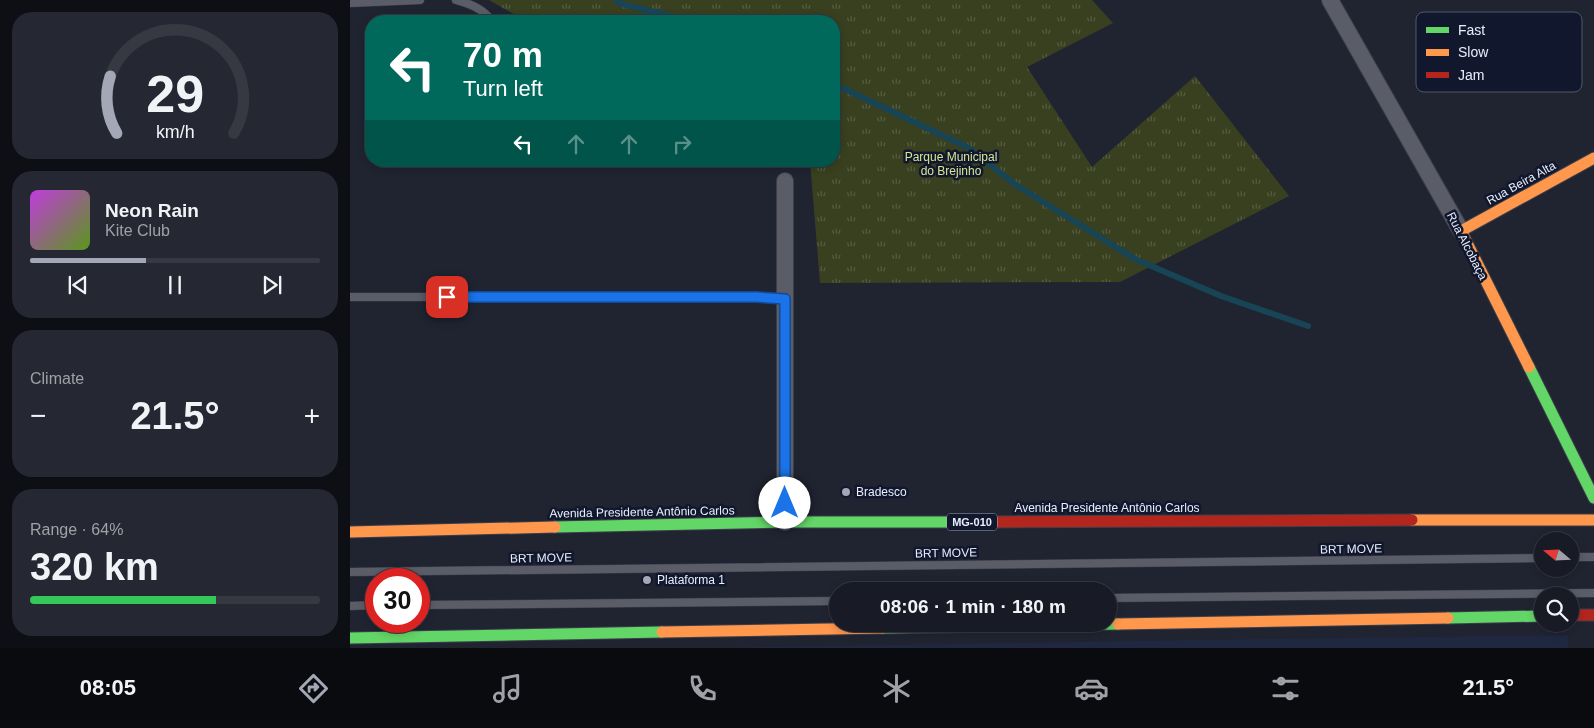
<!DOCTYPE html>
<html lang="en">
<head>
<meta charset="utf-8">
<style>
	body { margin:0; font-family:Helvetica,sans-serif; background:#252832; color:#f1f3f6; height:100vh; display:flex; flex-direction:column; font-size:19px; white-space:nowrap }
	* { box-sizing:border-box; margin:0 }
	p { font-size:16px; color:#9fa1a7 }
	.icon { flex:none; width:28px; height:28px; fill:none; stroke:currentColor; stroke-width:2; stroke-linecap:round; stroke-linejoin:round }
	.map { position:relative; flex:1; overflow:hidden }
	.side { display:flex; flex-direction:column; gap:12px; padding:12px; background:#0d0f14; width:350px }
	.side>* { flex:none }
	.banner { position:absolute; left:15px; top:15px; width:475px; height:152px; border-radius:20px; box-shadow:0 2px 8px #0003,0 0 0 1px #363942; background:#00695c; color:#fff; overflow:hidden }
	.needle { width:32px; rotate:289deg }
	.fabs { position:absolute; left:1184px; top:532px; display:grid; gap:10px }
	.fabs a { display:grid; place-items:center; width:45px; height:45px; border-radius:50%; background:#181b25; box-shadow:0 2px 8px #0003,0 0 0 1px #363942; font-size:25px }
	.speed { position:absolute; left:15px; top:568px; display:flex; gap:10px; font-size:25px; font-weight:700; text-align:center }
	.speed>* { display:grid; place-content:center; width:65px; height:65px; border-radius:50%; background:#181b25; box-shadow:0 2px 8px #0003,0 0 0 1px #363942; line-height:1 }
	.speed .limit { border:8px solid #d22; background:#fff; color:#111 }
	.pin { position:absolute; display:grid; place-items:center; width:42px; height:42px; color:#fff; margin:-21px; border-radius:10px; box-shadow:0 2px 8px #0006 }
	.me { position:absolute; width:55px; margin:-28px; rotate:0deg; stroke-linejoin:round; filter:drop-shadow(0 0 4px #0008) }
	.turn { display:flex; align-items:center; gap:18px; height:105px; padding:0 15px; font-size:22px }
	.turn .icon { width:65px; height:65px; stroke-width:2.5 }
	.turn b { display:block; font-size:35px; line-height:42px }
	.lanes { display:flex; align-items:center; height:48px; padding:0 15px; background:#0003; justify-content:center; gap:25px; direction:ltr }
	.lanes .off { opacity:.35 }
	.big { font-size:38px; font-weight:600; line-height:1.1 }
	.side .tile { flex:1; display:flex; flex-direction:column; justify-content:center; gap:8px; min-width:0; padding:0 18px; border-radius:20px; background:#252832 }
	.side .dial { align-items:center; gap:0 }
	.dial svg { height:130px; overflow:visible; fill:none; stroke:#363942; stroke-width:7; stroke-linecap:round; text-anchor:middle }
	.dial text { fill:#f1f3f6; stroke:none }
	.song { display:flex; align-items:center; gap:15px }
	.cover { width:60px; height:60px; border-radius:8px; background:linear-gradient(135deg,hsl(290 70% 55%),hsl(90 70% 35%)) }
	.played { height:5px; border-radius:2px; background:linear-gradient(90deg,#a3a7b6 40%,#363942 40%) }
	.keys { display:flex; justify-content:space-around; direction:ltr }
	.heat { display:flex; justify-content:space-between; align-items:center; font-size:28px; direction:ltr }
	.charge { height:8px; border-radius:4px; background:linear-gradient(90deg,#34c759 64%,#363942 0) }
	.trip { position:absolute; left:479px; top:582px; width:288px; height:50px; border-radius:25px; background:#181b25; box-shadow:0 2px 8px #0003,0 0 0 1px #363942; font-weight:600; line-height:50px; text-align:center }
	.tab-bar { display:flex; height:80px; justify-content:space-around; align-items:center; background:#0a0b0f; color:#9fa1a7 }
	.tab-bar .icon { width:35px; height:35px }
	.tab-bar .on { color:#a3a7b6 }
	.tab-bar b { font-size:22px; color:#f1f3f6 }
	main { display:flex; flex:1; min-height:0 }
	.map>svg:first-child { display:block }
	.built { fill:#202741 }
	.park { fill:url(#park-tufts) }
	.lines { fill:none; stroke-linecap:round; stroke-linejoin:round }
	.stream { stroke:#184556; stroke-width:6 }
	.lane-casing { stroke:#3c3f4a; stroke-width:9 }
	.street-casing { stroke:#3c3f4a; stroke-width:18 }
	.fast-casing { stroke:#3c3f4a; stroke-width:13 }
	.slow-casing { stroke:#3c3f4a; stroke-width:13 }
	.jam-casing { stroke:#3c3f4a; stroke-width:13 }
	.lane { stroke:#5a5c67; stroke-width:8 }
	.street { stroke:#5a5c67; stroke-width:16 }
	.fast { stroke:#63d668; stroke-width:11 }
	.slow { stroke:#ff974d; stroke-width:11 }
	.jam { stroke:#b3261e; stroke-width:11 }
	.route-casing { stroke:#114b97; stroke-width:12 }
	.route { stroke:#1a73e8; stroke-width:9 }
	.poi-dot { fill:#a3a7b6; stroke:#11172c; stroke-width:2 }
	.labels { text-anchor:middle; stroke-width:5; stroke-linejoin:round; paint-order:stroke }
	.shield { fill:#11172c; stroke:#a8aebf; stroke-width:1 }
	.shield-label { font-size:11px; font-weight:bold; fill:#e9eefe }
	.park-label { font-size:12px; fill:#d5e695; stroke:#11172c }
	.street-label { font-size:12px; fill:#e9eefe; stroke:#11172c }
	.poi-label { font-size:12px; fill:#e9eefe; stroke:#11172c; text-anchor:start }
	.key { fill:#11172c; stroke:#52586b; stroke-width:1 }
	.key-label { font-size:14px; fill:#e9eefe }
</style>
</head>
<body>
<main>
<section class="side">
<div class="tile dial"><svg viewBox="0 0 100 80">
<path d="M14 69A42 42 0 1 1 86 69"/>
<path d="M14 69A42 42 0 0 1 10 34" stroke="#a3a7b6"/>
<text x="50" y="56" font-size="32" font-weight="700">29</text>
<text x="50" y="72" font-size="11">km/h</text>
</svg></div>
<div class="tile">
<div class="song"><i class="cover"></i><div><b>Neon Rain</b><p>Kite Club</p></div></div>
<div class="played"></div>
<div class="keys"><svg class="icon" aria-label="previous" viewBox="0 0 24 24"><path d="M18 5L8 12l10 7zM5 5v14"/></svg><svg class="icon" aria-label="pause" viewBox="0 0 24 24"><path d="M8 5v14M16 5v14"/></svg><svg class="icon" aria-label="next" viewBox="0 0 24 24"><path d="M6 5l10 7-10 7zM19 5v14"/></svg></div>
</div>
<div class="tile"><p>Climate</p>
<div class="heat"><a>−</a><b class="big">21.5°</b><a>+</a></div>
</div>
<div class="tile"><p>Range · 64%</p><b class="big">320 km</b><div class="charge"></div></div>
</section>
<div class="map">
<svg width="1244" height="648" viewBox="0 0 1244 648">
	<defs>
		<pattern id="park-tufts" width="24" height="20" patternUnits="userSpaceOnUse" patternTransform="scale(1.25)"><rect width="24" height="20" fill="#39401f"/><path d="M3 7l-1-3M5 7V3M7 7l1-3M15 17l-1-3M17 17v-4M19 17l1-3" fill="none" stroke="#565c41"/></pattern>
	</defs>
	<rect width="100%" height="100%" fill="#202431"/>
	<!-- built -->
	<polygon class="built" points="1218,635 1218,648 357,648 914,639"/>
	<!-- park -->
	<polygon class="park" points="139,0 742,0 763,23 677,67 742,167 845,76 939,196 770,282 470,283 460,161 484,161 484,21 176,21"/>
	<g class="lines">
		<!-- stream -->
		<g class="stream">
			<polyline points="266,0 272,4 342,21"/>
			<polyline points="484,84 617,147 666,185 785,259 871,296 958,326"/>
		</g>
		<!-- lane casing -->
		<g class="lane-casing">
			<g id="lane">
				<path d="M106,0C121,4 133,9 142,21"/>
				<polyline points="0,3 70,0"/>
				<polyline points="0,297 406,297 435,299"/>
				<polyline points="1220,557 1244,557"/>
				<polyline points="0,572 1192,558"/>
				<polyline points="758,598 1244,593"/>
				<polyline points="69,605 488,601"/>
				<polyline points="0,606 26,605"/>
			</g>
		</g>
		<!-- street casing -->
		<g class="street-casing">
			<g id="street">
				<polyline points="980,0 1111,231"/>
				<polyline points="435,181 435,522"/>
			</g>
		</g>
		<!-- fast casing -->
		<g class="fast-casing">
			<g id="fast">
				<polyline points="1179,367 1244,498"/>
				<polyline points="205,527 435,522 631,522"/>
				<polyline points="1098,618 1192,616"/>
				<polyline points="533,628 768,624"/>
				<polyline points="0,638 312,632"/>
			</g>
		</g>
		<!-- slow casing -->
		<g class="slow-casing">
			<g id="slow">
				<polyline points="1179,367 1111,231 1244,158"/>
				<polyline points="1062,520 1244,520"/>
				<polyline points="0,532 205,527"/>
				<polyline points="768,624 1098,618"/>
				<polyline points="312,632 533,628"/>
			</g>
		</g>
		<!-- jam casing -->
		<g class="jam-casing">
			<g id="jam">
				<polyline points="631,522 1062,520"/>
				<polyline points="1220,615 1244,615"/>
			</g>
		</g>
		<!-- lane -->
		<use href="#lane" class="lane"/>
		<!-- street -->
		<use href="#street" class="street"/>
		<!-- fast -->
		<use href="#fast" class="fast"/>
		<!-- slow -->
		<use href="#slow" class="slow"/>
		<!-- jam -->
		<use href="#jam" class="jam"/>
	</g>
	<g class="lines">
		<!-- route casing -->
		<g class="route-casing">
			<polyline id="route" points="97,297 406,297 435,299 435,503"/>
		</g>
		<!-- route -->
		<use href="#route" class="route"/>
	</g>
	<!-- markers -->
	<g class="poi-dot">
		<circle cx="496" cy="492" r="5"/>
		<circle cx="297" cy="580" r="5"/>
	</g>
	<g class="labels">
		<!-- shield labels -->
		<rect class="shield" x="597" y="513.5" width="50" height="17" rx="4"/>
		<g class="shield-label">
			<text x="622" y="526">MG-010</text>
		</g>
		<!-- park labels -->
		<g class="park-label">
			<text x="601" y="161">Parque Municipal<tspan x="601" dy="14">do Brejinho</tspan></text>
		</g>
		<!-- street labels -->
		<g class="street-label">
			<text transform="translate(1171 183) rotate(-29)" y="4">Rua Beira Alta</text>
			<text transform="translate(1117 246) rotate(63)" y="4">Rua Alcobaça</text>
			<text x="757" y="512">Avenida Presidente Antônio Carlos</text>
			<text transform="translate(292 512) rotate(-1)" y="4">Avenida Presidente Antônio Carlos</text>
			<text transform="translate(1001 549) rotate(-1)" y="4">BRT MOVE</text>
			<text transform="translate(596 553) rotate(-1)" y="4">BRT MOVE</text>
			<text transform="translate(191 558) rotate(-1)" y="4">BRT MOVE</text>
		</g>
		<!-- poi labels -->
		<g class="poi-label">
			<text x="506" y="496">Bradesco</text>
			<text x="307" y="584">Plataforma 1</text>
		</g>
	</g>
	<!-- legend -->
	<rect x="1066" y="12" width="166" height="80" rx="8" class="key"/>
	<rect x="1076" y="27" width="23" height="6" fill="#63d668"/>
	<rect x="1076" y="49" width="23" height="7" fill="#ff974d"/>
	<rect x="1076" y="72" width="23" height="6" fill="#b3261e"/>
	<g class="key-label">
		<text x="1108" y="35">Fast</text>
		<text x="1108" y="57">Slow</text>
		<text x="1108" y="80">Jam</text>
	</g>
</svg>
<div class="fabs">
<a><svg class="needle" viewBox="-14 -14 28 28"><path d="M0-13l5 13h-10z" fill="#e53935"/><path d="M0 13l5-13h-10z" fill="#9fa1a7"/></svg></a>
<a><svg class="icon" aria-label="search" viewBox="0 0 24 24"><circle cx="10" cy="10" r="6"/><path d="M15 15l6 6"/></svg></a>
</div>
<div class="speed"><div class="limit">30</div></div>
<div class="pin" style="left:97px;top:297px;background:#d93025"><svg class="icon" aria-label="arrive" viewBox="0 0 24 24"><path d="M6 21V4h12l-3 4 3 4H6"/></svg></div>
<svg class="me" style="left:435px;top:503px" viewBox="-20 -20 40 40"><circle r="19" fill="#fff"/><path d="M0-13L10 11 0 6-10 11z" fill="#1a73e8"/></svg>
<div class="trip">08:06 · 1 min · 180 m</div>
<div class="banner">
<div class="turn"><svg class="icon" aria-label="left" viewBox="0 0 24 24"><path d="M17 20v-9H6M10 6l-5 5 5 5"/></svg><div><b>70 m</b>Turn left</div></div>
<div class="lanes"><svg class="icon" aria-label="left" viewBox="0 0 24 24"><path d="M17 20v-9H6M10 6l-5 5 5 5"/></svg><svg class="icon off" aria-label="ahead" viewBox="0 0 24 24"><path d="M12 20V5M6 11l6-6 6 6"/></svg><svg class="icon off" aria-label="ahead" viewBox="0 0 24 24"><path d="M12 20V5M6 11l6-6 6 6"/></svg><svg class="icon off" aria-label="right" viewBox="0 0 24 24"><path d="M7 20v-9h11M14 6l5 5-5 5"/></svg></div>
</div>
</div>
</main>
<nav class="tab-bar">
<b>08:05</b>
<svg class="icon on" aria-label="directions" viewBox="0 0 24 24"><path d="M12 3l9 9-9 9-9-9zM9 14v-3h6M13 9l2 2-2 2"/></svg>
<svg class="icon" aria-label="music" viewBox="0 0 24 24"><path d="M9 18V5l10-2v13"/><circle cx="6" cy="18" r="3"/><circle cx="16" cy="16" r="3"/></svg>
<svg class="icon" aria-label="phone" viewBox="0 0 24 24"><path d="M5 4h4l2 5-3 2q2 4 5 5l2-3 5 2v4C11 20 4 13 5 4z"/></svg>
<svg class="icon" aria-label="climate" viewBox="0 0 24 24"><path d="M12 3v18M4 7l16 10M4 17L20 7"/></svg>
<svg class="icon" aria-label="car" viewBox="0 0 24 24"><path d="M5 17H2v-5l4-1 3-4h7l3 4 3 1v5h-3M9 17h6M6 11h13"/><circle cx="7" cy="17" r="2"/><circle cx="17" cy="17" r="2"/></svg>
<svg class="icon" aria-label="filters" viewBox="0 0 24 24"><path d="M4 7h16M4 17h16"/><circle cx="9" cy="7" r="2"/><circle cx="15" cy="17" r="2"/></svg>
<b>21.5°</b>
</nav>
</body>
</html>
